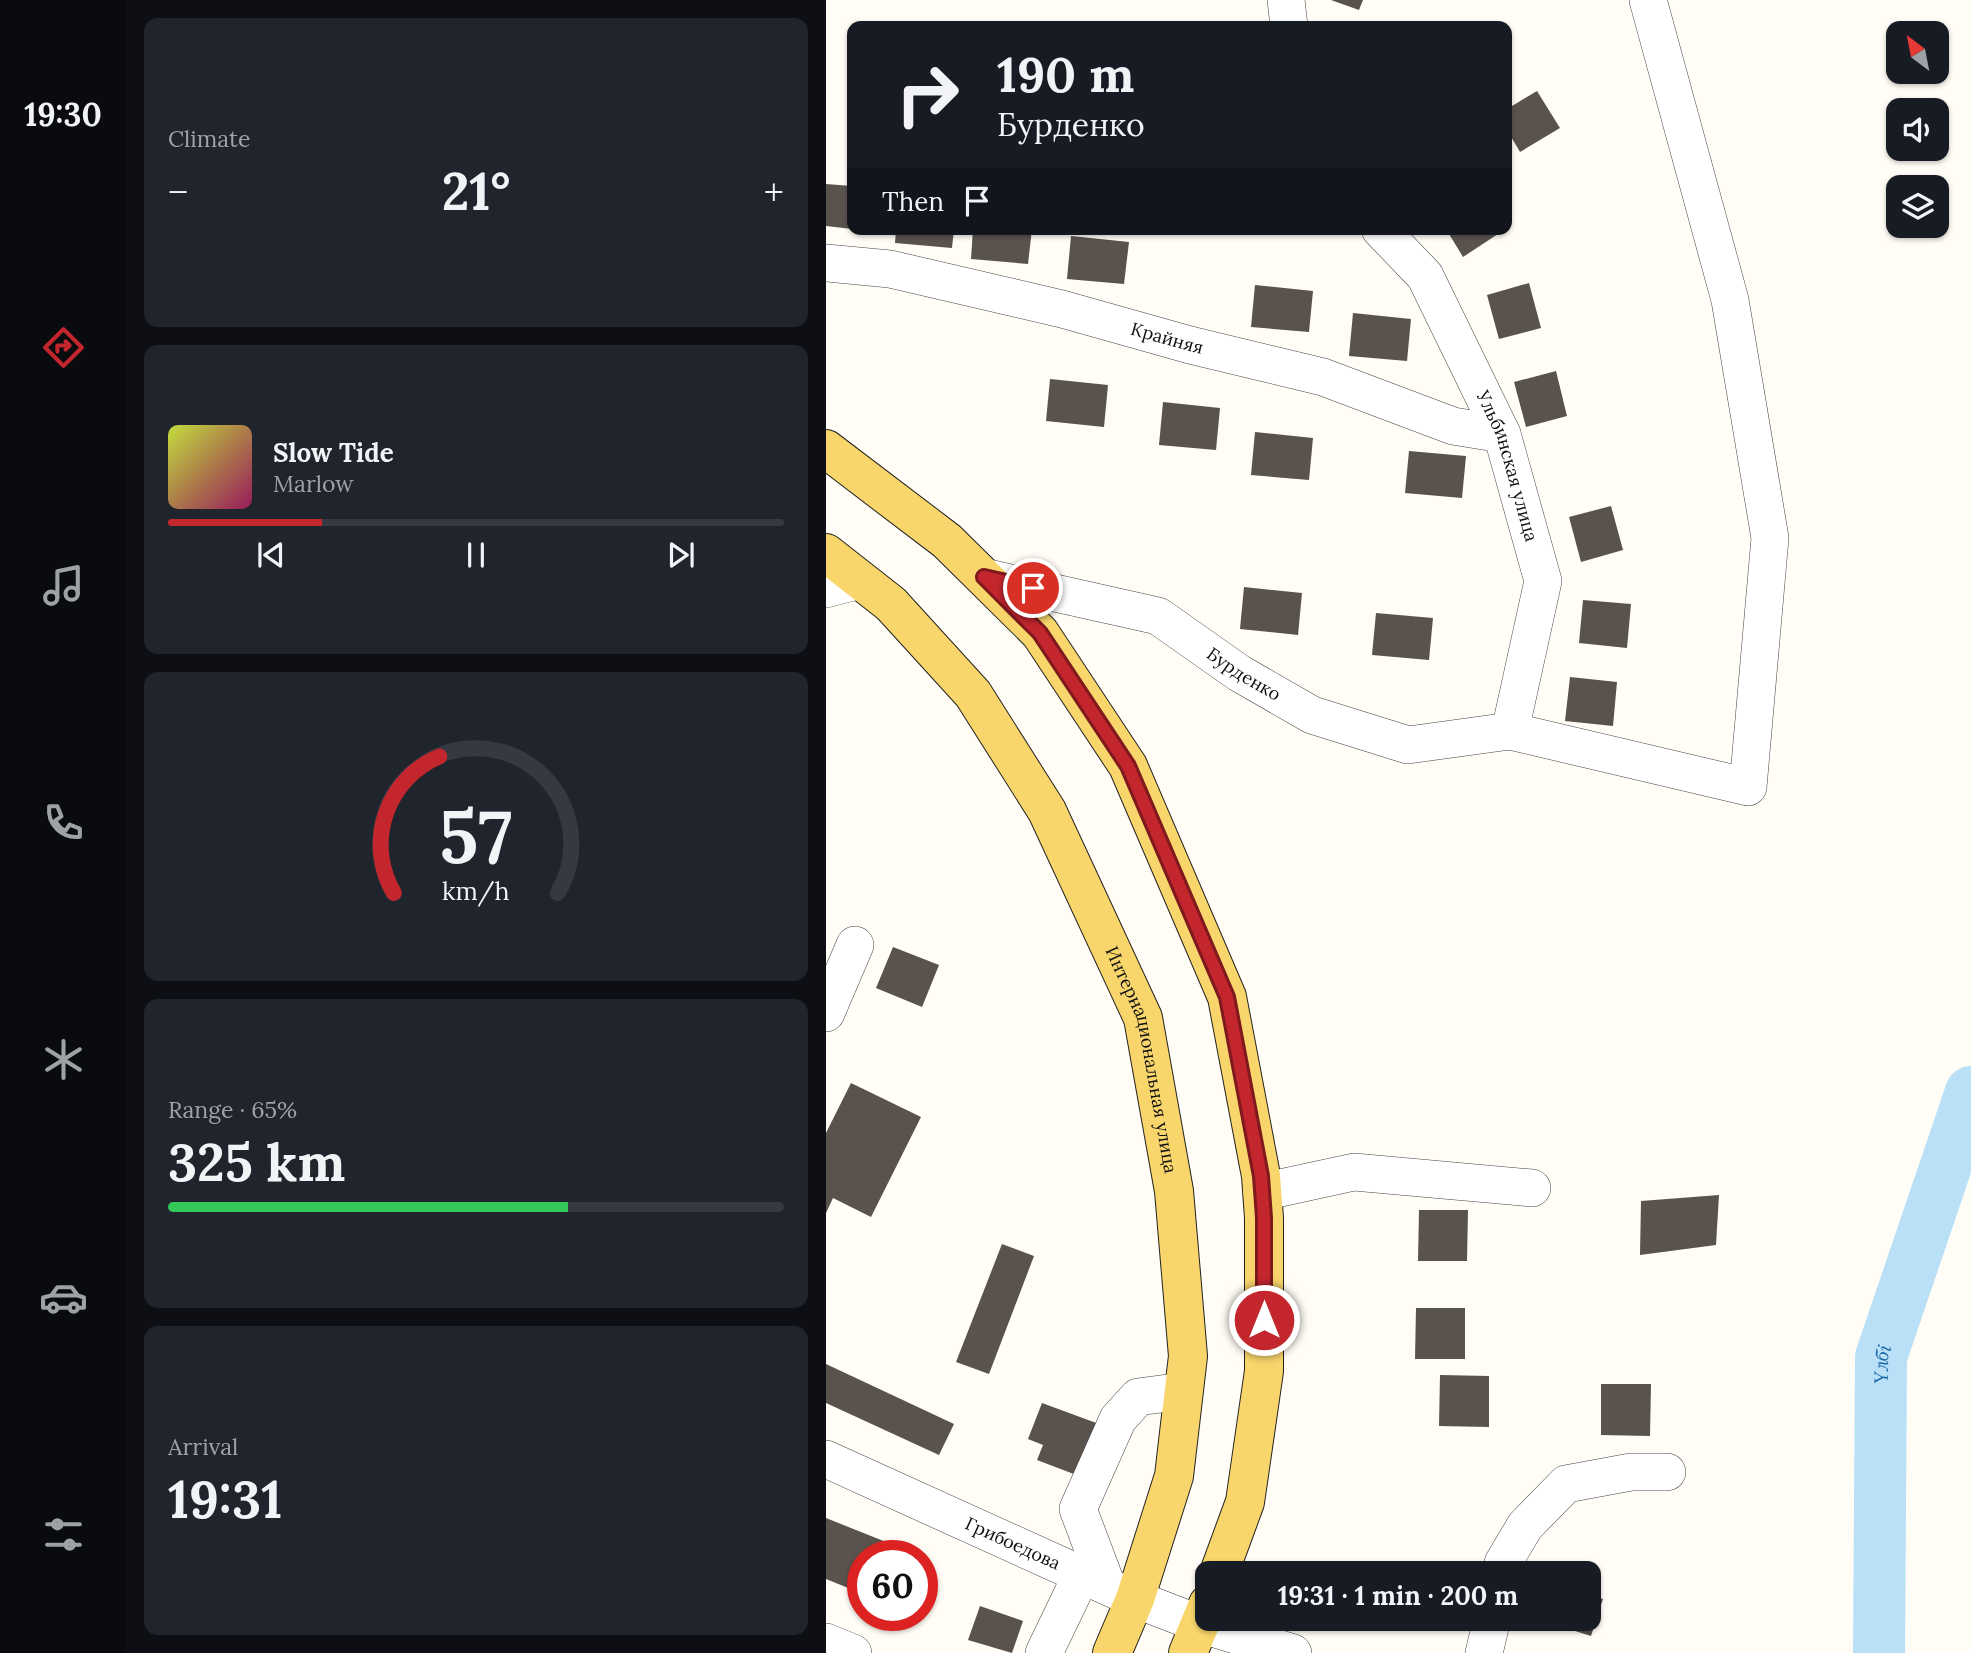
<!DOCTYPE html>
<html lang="en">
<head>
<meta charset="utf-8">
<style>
	body { margin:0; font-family:Lora,serif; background:#20242c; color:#f1f3f6; height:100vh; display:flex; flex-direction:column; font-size:26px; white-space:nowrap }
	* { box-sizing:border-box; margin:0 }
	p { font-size:23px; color:#9ea1a6 }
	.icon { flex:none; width:38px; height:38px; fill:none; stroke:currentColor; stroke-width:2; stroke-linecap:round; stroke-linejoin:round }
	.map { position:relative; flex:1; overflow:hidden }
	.panel { display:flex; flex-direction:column; gap:18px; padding:18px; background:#0d0f14; width:700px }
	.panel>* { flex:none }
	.hud { position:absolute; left:21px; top:21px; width:665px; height:214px; border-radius:14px; box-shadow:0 2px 5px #0004; background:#171b24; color:#f1f3f6; overflow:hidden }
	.needle { width:46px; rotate:328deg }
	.tools { position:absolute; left:1060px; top:21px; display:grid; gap:14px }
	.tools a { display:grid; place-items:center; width:63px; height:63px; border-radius:14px; background:#171b24; box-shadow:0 2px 5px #0004; font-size:35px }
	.speed { position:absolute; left:21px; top:1540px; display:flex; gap:14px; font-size:35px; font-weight:700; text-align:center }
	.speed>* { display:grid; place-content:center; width:91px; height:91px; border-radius:50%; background:#171b24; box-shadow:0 2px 5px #0004; line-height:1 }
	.speed .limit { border:10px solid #d22; background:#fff; color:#111 }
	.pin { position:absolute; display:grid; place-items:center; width:60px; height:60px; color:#fff; margin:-30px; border:4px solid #fff; border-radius:50%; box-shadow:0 2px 7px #0007 }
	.me { position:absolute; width:77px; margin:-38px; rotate:0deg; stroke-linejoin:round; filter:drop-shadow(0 0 5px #0008) }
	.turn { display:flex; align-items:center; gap:24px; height:147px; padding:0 35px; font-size:32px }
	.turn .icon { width:91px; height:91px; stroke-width:2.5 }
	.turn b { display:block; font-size:49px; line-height:60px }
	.then { display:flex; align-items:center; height:66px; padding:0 35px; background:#0003; gap:14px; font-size:26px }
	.big { font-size:52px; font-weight:800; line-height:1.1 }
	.panel .widget { flex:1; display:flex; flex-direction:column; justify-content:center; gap:10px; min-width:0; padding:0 24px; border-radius:14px; background:#20242c }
	.panel .dial { align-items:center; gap:0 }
	.dial svg { height:182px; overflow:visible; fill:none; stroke:#363941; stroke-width:7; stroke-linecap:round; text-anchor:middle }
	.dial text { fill:#f1f3f6; stroke:none }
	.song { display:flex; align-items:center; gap:21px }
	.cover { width:84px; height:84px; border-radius:10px; background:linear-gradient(135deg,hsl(70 70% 55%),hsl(330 70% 35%)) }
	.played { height:7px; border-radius:4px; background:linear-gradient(90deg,#c4262e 25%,#363941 25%) }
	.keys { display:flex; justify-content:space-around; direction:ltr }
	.heat { display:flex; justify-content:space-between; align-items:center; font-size:38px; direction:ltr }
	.charge { height:10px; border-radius:5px; background:linear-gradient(90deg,#34c759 65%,#363941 0) }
	.trip { position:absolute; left:369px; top:1561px; width:406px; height:70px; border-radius:14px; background:#171b24; box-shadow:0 2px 5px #0004; font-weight:800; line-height:70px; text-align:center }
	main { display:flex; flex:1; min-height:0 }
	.menu { display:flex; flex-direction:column; width:126px; justify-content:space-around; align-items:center; background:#090b0e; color:#9ea1a6 }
	.menu .icon { width:49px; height:49px }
	.menu .active { color:#c4262e }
	.menu b { font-size:32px; color:#f1f3f6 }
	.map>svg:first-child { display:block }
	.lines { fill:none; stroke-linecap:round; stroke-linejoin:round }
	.river { stroke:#b9e0f7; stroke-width:52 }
	.building { fill:#5a524d }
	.minor-casing { stroke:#444; stroke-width:38 }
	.major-casing { stroke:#222; stroke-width:40 }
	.minor { stroke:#fff; stroke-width:37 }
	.major { stroke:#f9d66b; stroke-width:38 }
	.route-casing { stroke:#7f191e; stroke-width:18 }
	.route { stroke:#c4262e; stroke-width:12 }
	.labels { text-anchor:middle; stroke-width:7; stroke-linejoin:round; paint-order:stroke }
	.street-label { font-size:18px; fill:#111; stroke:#fff }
	.water-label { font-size:19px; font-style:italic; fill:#1768a6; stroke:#fff }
</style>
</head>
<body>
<main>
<nav class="menu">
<b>19:30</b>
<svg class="icon active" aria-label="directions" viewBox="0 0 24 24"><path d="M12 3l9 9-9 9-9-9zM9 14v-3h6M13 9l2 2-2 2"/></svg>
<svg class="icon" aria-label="music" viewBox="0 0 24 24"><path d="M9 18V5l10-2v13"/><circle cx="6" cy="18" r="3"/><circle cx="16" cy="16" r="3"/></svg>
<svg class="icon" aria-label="phone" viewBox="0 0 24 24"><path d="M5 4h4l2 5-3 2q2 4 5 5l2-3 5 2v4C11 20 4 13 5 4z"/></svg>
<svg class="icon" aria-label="climate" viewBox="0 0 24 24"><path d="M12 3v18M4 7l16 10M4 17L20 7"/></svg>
<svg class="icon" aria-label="car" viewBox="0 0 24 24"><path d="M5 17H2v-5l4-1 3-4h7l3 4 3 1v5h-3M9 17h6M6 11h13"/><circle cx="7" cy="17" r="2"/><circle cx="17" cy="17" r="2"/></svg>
<svg class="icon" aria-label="filters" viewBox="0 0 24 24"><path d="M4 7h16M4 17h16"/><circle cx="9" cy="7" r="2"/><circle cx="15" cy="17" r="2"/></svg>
</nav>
<section class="panel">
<div class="widget"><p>Climate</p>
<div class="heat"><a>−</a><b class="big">21°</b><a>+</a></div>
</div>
<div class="widget">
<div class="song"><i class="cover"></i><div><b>Slow Tide</b><p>Marlow</p></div></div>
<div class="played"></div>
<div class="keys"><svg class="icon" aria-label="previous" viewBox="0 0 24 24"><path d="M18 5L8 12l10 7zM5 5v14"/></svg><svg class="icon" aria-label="pause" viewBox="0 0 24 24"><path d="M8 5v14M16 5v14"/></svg><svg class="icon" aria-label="next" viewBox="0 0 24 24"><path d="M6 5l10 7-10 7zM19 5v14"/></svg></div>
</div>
<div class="widget dial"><svg viewBox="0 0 100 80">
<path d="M14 69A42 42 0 1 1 86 69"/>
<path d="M14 69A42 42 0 0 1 34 9" stroke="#c4262e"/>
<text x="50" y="56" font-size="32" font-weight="700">57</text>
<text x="50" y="72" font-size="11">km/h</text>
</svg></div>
<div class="widget"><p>Range · 65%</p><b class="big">325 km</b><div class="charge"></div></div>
<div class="widget"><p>Arrival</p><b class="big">19:31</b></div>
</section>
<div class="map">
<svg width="1145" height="1653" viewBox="0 0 1145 1653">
	<rect width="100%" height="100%" fill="#fffdf5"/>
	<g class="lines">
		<!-- river -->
		<path class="river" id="s1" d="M1053,1653L1055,1357L1145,1092"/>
	</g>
	<!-- building -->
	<g class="building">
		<polygon points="505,0 537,0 533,10"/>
		<polygon points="388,21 403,25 403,26 386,26"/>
		<polygon points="711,91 734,128 694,152 681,130 681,109"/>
		<polygon points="0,184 26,186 26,229 0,226"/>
		<polygon points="70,229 128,229 126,248 69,243"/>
		<polygon points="147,229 206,229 202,264 145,259"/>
		<polygon points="620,229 669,229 672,234 637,257"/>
		<polygon points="245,236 303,242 298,284 241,279"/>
		<polygon points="703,283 715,328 673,339 661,295"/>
		<polygon points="429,285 487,291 483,332 425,327"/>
		<polygon points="527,313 585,319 581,361 523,356"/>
		<polygon points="730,371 741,416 700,427 688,382"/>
		<polygon points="224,379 282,385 278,427 220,421"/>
		<polygon points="337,402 394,408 390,450 333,445"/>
		<polygon points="429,432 487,438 483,480 425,475"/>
		<polygon points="583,451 640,456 636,498 579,493"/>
		<polygon points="785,506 797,550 755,562 743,517"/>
		<polygon points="418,587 476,593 472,635 414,629"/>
		<polygon points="757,600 805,604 801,648 753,643"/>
		<polygon points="550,613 607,618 603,660 546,655"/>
		<polygon points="744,677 791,682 787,726 739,721"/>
		<polygon points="67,947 113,965 96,1007 50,988"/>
		<polygon points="25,1083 95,1117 45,1217 7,1198 0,1213 0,1133"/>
		<polygon points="893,1195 890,1245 814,1255 815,1201"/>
		<polygon points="593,1210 642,1210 641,1261 592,1261"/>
		<polygon points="176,1244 208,1256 163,1374 130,1362"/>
		<polygon points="590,1308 639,1308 639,1359 589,1359"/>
		<polygon points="0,1364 128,1424 113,1455 0,1403"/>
		<polygon points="614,1375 663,1376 663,1427 613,1426"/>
		<polygon points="775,1384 825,1384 824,1436 775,1435"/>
		<polygon points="216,1403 273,1424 253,1476 211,1460 217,1445 202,1439"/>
		<polygon points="0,1518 95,1556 37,1556 37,1594 0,1579"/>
		<polygon points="763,1595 777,1599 765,1636 733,1626 735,1619 763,1619"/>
		<polygon points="154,1606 197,1621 186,1653 142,1640"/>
	</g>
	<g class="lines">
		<!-- minor casing -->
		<g class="minor-casing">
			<g id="minor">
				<polyline points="460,0 463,26"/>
				<path id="s2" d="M554,229L599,276L676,434L717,581L684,731"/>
				<path id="s3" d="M0,263L64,269L236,309L364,345L497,377L627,426L676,434"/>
				<path id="s4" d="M158,577L332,616L413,673L486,715L582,745L684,731L922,787L944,538L904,300L822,0"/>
				<polyline points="0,589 34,580"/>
				<polyline points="0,1013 29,945"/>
				<polyline points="436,1192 528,1172 706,1188"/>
				<path id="s5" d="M0,1459L309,1599L374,1624L467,1653"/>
				<polyline points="675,1573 677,1563 699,1526 740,1484 805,1472 841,1472"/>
				<polyline points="281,1586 252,1509 292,1419 312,1397 357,1391"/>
				<polyline points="0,1642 27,1653"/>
				<polyline points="218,1653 256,1574"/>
				<polyline points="658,1653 666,1619"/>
			</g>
		</g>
		<!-- major casing -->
		<g class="major-casing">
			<g id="major">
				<polyline points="0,449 121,541 214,633 302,766 401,997 435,1176 438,1218 438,1371 419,1502 393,1573"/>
				<path id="s6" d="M0,553L65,604L147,694L221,811L317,1018L348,1191L362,1356L348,1476L309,1599L286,1653"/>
				<polyline points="362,1653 382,1604"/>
			</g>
		</g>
		<!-- minor -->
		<use href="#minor" class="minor"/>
		<!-- major -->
		<use href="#major" class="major"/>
	</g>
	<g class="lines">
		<!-- route casing -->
		<g class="route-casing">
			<polyline id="route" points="207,588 158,577 214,633 302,766 401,997 435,1176 438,1218 438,1320"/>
		</g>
		<!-- route -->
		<use href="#route" class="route"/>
	</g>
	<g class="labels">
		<!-- street labels -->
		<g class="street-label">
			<text dy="6" stroke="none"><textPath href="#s3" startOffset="350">Крайняя</textPath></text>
			<text dy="6" stroke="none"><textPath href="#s2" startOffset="273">Ульбинская улица</textPath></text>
			<text dy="6" stroke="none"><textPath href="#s4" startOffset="282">Бурденко</textPath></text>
			<text dy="6" stroke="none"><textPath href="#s6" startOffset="611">Интернациональная улица</textPath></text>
			<text dy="6" stroke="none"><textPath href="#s5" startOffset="205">Грибоедова</textPath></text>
		</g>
		<!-- water labels -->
		<g class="water-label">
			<text dy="7" stroke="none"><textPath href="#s1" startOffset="289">Үлбі</textPath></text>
		</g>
	</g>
</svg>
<div class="tools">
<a><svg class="needle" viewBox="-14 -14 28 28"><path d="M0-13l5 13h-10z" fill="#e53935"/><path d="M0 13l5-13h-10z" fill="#9ea1a6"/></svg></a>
<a><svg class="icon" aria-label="sound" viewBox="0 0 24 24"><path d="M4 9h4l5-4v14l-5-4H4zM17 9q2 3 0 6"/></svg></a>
<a><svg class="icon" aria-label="layers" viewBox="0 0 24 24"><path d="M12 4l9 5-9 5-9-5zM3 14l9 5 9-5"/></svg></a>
</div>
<div class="speed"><div class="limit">60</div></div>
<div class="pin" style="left:207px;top:588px;background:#d93025"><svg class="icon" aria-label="arrive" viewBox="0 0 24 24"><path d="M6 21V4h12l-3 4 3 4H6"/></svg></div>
<svg class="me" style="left:438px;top:1320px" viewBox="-20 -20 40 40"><circle r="17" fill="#c4262e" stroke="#fff" stroke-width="3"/><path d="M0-11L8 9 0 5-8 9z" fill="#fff"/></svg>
<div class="trip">19:31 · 1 min · 200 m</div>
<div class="hud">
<div class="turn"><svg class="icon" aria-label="right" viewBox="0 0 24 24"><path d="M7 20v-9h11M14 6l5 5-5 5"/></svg><div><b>190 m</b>Бурденко</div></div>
<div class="then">Then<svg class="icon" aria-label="arrive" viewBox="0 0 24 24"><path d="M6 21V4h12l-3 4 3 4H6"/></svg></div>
</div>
</div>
</main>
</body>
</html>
